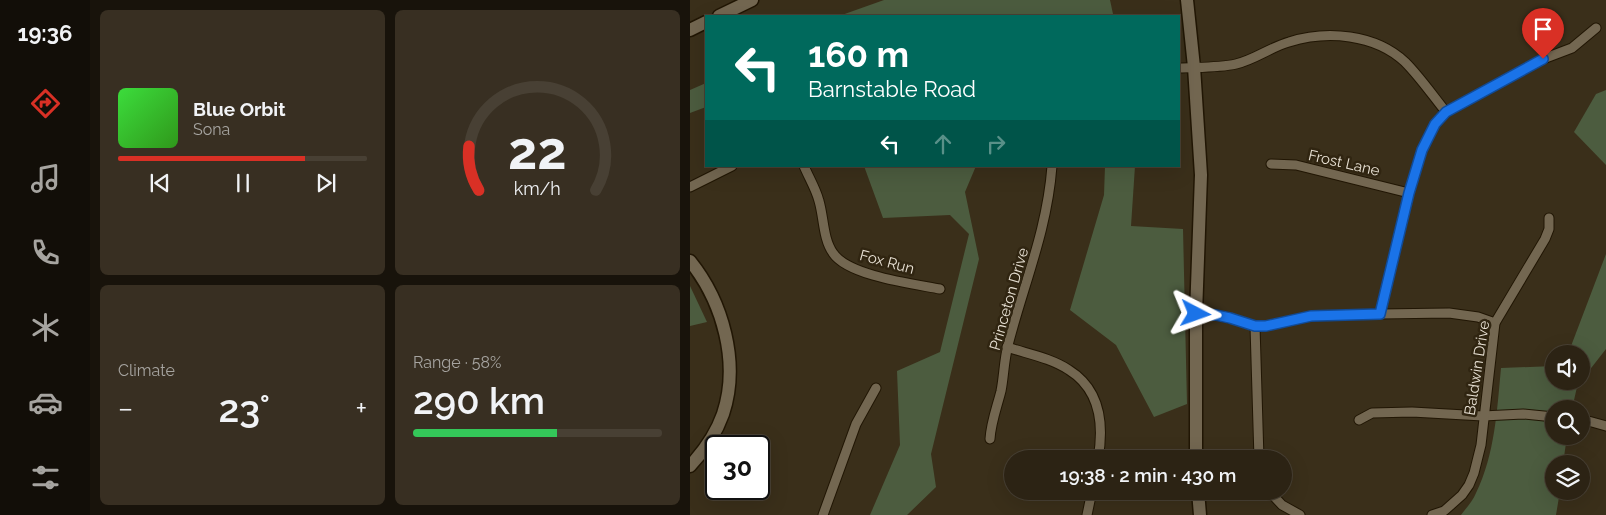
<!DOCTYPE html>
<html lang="en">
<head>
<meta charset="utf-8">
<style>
	body { margin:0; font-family:Raleway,sans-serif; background:#382f22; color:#f1f3f6; height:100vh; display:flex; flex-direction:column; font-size:19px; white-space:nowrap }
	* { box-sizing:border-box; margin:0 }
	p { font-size:16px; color:#a6a4a0 }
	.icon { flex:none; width:28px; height:28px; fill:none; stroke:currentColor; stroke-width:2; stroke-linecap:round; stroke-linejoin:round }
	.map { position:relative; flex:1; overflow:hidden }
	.panel { display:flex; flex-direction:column; gap:10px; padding:10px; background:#18130b; width:600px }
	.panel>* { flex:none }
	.top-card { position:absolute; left:15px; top:15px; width:475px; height:152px; border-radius:0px; box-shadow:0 5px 20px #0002,0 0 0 1px #484034; background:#00695c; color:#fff; overflow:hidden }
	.fabs { position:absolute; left:855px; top:345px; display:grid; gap:10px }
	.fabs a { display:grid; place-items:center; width:45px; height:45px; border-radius:50%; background:#2c2314; box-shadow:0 5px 20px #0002,0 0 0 1px #484034; font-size:25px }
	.speed { position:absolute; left:15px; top:435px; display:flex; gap:10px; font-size:25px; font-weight:700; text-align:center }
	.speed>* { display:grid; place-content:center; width:65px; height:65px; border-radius:50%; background:#2c2314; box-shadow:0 5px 20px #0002,0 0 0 1px #484034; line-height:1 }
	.speed .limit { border:2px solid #111; border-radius:8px; background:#fff; color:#111 }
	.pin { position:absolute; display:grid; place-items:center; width:42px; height:42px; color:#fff; margin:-51px -21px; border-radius:50% 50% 50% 0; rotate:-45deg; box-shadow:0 0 5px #0007 }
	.pin .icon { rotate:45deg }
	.me { position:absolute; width:55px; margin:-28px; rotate:94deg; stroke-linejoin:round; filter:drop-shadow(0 0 4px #0008) }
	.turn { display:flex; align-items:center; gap:18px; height:105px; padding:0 20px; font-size:22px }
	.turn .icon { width:65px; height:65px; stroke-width:2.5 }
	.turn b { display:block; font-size:35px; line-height:42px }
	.lanes { display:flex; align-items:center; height:48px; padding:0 20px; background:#0003; justify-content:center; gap:25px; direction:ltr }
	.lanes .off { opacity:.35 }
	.big { font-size:38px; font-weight:600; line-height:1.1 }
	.panel .tile { flex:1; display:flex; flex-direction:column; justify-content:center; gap:8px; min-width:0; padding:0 18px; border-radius:8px; background:#382f22 }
	.panel .dial { align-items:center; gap:0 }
	.dial svg { height:130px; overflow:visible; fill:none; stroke:#484034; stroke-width:7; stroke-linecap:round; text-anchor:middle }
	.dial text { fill:#f1f3f6; stroke:none }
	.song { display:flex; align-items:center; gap:15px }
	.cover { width:60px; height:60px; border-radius:8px; background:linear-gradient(135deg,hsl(120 70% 55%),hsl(110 70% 35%)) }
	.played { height:5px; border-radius:2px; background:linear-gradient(90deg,#d93025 75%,#484034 75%) }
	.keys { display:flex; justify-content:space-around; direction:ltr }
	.heat { display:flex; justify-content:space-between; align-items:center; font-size:28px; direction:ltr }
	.charge { height:8px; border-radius:4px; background:linear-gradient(90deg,#34c759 58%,#484034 0) }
	.panel .tiles { flex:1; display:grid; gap:10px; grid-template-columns:repeat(2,1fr) }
	.trip { position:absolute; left:314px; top:450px; width:288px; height:50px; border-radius:25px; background:#2c2314; box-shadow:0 5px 20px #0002,0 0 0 1px #484034; font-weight:600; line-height:50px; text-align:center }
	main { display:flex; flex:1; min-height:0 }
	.tab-bar { display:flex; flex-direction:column; width:90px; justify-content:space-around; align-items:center; background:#120e08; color:#a6a4a0 }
	.tab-bar .icon { width:35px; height:35px }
	.tab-bar .on { color:#d93025 }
	.tab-bar b { font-size:22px; color:#f1f3f6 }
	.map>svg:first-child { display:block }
	.green { fill:#4c5c3f }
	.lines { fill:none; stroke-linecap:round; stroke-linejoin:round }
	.street-casing { stroke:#211604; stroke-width:11 }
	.secondary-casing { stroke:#211604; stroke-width:15 }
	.street { stroke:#736751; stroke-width:9 }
	.secondary { stroke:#736751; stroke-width:12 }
	.route-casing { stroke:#114b97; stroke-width:12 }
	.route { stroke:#1a73e8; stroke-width:9 }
	.labels { text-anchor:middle; stroke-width:5; stroke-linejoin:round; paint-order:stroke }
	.street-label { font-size:15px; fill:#e9e2d5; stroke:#302511 }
</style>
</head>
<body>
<main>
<nav class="tab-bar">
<b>19:36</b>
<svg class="icon on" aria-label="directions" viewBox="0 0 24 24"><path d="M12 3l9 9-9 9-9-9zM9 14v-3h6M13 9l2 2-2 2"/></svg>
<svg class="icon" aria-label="music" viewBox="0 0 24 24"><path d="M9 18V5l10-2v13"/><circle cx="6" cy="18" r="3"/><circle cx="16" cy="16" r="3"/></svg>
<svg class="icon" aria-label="phone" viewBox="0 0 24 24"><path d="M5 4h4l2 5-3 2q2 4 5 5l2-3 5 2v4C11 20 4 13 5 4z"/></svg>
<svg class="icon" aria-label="climate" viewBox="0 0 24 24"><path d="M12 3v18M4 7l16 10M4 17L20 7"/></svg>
<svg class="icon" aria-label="car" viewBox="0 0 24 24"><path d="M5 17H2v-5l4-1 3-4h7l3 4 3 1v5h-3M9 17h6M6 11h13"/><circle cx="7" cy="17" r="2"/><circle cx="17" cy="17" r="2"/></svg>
<svg class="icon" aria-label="filters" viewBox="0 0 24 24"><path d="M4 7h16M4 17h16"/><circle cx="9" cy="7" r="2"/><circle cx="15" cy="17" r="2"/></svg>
</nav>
<section class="panel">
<div class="tiles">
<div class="tile">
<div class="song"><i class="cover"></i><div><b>Blue Orbit</b><p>Sona</p></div></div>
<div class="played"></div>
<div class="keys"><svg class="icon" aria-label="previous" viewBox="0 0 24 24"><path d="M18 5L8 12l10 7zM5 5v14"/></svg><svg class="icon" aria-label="pause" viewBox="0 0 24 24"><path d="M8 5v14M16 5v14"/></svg><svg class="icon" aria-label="next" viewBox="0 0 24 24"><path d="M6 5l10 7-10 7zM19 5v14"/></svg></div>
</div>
<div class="tile dial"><svg viewBox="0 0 100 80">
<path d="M14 69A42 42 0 1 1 86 69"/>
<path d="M14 69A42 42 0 0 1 8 42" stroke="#d93025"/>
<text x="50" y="56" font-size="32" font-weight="700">22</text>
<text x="50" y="72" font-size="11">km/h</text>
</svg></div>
<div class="tile"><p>Climate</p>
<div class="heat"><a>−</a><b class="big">23°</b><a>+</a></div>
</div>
<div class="tile"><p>Range · 58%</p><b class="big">290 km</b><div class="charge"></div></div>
</div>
</section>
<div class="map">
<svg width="916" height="515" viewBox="0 0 916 515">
	<rect width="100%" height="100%" fill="#3a2f1a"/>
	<!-- green -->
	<g class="green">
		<polygon points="194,0 420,0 423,14 420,16 149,16"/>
		<polygon points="16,83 16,107 0,113 0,90"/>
		<polygon points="916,90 916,165 884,132 906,94"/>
		<polygon points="174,166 286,166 275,192 289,259 241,454 246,487 217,515 180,515 210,445 207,371 250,352 279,234 260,215 193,218"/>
		<polygon points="415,166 445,166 441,226 493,229 497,404 464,417 426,345 380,310 414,195"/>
		<polygon points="916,254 916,349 891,381 891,354 878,354"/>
		<polygon points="0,286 17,322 0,326"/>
		<path d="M864,366V381H891L887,387L882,409H864V436H877L873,464H864V491H870L866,515H771C776,508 783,501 786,493C805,454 807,410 811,368Z"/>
	</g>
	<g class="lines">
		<!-- street casing -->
		<g class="street-casing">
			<g id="street">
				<path d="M489,68C507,67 528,68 546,64C564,60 581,47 599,42C637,30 685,34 715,62C730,77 743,96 756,112"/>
				<polyline points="581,164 606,165 719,193"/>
				<path d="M114,166C119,178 126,189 129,201C134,218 133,239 143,253C158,276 224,284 250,289"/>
				<polyline points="0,187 42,166"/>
				<polyline points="506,314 526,315 540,318 565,326 576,326 621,316 690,314 759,313 788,317 805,323"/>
				<polyline points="690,314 719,193 732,150 745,124 756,112 853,59 882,48 906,28"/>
				<polyline points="565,326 569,459"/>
				<path d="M317,347C338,354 361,358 379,370C411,390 414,425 408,459"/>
				<polyline points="891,419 916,426"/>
				<polyline points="669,420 682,413 722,412 793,416 833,414 864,417"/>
				<path d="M300,439C301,422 307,407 311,391C314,376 314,360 318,345C334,283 357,231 362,166"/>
				<polyline points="579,491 592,505 610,515"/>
				<polyline points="133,515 166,424 186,388"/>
				<polyline points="397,515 402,491"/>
				<polyline points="742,515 754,511 772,495 779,485 784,473 791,445 805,323 855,239 859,229 859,218"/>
			</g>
		</g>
		<!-- secondary casing -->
		<g class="secondary-casing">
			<g id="secondary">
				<polyline points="497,0 504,67 511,175 506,314 506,459"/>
				<polyline points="29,16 62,0"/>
				<polyline points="0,30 16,22"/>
				<path d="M0,261C33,302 50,363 33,414C26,434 14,451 0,466"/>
				<polyline points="508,491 510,515"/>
			</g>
		</g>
		<!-- street -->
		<use href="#street" class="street"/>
		<!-- secondary -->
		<use href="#secondary" class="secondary"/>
	</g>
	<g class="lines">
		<!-- route casing -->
		<g class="route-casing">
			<polyline id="route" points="506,314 526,315 540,318 565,326 576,326 621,316 690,314 719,193 732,150 745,124 756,112 853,59"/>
		</g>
		<!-- route -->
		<use href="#route" class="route"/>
	</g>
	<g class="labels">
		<!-- street labels -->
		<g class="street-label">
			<text transform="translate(654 163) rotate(13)" y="5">Frost Lane</text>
			<text transform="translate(197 262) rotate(15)" y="5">Fox Run</text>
			<text transform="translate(319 299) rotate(-74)" y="5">Princeton Drive</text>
			<text transform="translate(787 368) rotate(-81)" y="5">Baldwin Drive</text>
		</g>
	</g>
</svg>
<div class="fabs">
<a><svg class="icon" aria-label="sound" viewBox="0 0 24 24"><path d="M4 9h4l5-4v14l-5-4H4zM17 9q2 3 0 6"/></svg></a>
<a><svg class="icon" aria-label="search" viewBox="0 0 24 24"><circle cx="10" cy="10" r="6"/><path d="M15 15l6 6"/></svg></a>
<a><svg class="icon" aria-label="layers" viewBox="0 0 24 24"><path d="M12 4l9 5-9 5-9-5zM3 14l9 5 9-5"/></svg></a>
</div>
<div class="speed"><div class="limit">30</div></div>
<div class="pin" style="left:853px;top:59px;background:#d93025"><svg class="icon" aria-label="arrive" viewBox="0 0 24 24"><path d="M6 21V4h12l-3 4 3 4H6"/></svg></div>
<svg class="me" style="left:506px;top:314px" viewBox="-20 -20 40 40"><path d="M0-17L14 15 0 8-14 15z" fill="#1a73e8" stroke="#fff" stroke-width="4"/></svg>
<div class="trip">19:38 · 2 min · 430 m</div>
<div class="top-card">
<div class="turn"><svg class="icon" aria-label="left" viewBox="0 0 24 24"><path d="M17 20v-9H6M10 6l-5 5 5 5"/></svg><div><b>160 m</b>Barnstable Road</div></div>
<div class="lanes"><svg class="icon" aria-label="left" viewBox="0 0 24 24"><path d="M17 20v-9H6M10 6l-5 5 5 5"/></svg><svg class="icon off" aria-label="ahead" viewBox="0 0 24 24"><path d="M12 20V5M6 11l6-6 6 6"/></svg><svg class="icon off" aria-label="right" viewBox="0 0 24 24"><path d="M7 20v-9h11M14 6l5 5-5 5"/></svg></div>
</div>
</div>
</main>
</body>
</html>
